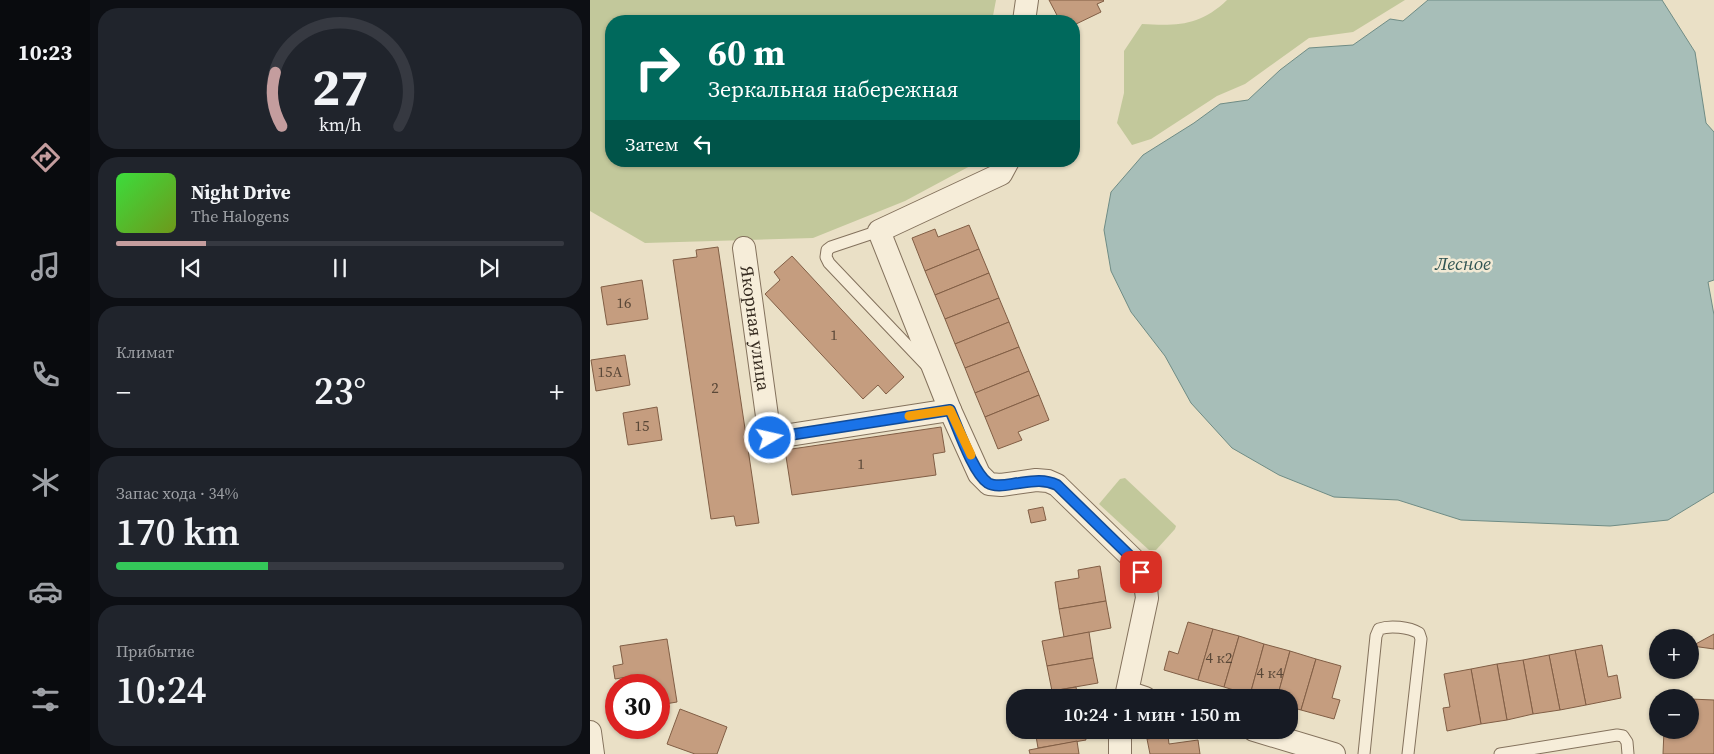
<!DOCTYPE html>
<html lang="ru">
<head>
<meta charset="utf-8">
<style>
	body { margin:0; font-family:"Source Serif 4",serif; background:#20242c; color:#f1f3f6; height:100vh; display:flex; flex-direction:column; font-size:19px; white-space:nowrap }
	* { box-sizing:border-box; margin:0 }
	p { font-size:16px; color:#9ea1a6 }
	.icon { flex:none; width:28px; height:28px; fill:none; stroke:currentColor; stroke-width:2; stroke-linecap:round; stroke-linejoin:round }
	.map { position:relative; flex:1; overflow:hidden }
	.drawer { display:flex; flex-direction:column; gap:8px; padding:8px; background:#0d0f14; width:500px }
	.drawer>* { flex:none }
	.hud { position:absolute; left:15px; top:15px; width:475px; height:152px; border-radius:20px; box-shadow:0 1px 4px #0004; background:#00695c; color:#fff; overflow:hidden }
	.buttons { position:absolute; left:1059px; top:629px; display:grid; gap:10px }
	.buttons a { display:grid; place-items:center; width:50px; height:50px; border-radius:50%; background:#171b24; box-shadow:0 1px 4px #0004; font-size:25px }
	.speed { position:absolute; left:15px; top:674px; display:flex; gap:10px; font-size:25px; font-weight:700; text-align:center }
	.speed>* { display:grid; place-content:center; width:65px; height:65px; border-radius:50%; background:#171b24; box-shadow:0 1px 4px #0004; line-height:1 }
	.speed .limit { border:8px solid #d22; background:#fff; color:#111 }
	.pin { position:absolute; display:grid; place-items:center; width:42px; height:42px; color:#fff; margin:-21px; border-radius:10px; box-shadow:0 2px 8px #0006 }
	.me { position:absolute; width:55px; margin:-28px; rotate:81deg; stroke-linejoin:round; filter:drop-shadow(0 0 4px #0008) }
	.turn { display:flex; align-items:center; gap:18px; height:105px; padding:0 20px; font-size:22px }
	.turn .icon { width:65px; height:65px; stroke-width:2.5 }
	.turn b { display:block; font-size:35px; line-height:42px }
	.then { display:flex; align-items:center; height:48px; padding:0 20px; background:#0003; gap:10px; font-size:19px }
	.big { font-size:38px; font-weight:600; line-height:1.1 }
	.drawer .widget { flex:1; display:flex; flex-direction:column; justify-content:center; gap:8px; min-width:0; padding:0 18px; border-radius:20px; background:#20242c }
	.drawer .dial { align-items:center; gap:0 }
	.dial svg { height:130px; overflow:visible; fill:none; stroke:#363941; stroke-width:7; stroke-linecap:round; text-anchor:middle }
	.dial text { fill:#f1f3f6; stroke:none }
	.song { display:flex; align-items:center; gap:15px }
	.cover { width:60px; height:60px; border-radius:8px; background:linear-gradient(135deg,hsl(120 70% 55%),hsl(80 70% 35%)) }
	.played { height:5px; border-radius:2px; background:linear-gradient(90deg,#c49d9e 20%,#363941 20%) }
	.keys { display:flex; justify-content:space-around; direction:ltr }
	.heat { display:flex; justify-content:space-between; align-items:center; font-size:28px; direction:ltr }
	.charge { height:8px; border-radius:4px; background:linear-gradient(90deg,#34c759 34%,#363941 0) }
	.trip { position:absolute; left:416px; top:689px; width:292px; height:50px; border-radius:20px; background:#171b24; box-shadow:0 1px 4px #0004; font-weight:600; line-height:50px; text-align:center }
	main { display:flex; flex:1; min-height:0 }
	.dock { display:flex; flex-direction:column; width:90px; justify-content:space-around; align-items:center; background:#090b0e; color:#9ea1a6 }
	.dock .icon { width:35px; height:35px }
	.dock .on { color:#c49d9e }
	.dock b { font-size:22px; color:#f1f3f6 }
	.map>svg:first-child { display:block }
	.green { fill:#c2c89b }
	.water { fill:#a7beb8; stroke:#6f8c85 }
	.building { fill:#c59d7f; stroke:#815e45 }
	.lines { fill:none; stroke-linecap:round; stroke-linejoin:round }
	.lane-casing { stroke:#84725d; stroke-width:13 }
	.street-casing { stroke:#84725d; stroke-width:24 }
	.lane { stroke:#f6edd9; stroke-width:11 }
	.street { stroke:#f6edd9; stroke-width:22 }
	.route-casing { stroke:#114b97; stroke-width:12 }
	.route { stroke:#1a73e8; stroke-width:9 }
	.slow { stroke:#f59e0b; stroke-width:9 }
	.labels { text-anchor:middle; stroke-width:5; stroke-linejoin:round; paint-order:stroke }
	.number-label { font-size:15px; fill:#5a4838 }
	.street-label { font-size:18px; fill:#362b20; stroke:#f2ead5 }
	.water-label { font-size:19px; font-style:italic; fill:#305452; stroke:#f2ead5 }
</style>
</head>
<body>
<main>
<nav class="dock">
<b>10:23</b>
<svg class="icon on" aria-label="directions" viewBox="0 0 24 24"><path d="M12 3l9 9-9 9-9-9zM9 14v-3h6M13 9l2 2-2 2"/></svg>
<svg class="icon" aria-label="music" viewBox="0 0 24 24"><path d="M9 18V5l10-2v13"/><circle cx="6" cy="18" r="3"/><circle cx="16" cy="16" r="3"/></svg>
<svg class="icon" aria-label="phone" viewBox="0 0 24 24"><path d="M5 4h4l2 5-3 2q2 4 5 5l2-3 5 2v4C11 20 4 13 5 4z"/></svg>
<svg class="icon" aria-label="climate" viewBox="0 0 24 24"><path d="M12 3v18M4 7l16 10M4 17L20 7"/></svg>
<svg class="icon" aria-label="car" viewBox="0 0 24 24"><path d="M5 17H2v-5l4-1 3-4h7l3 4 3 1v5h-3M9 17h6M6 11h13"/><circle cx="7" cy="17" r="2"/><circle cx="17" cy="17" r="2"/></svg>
<svg class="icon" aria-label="filters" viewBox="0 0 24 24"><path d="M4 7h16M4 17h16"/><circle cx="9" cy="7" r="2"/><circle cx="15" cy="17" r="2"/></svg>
</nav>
<section class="drawer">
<div class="widget dial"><svg viewBox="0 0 100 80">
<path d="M14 69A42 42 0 1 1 86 69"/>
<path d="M14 69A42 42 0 0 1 10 36" stroke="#c49d9e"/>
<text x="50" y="56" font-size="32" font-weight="700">27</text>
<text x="50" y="72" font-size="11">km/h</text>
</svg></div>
<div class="widget">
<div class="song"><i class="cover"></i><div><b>Night Drive</b><p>The Halogens</p></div></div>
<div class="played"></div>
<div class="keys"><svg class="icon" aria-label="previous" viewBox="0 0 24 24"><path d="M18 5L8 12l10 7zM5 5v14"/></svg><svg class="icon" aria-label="pause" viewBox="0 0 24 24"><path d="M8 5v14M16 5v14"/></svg><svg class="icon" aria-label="next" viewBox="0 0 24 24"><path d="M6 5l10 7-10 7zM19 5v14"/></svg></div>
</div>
<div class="widget"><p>Климат</p>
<div class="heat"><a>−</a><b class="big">23°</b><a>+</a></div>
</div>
<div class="widget"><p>Запас хода · 34%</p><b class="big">170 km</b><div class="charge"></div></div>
<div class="widget"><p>Прибытие</p><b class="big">10:24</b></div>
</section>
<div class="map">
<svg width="1124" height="754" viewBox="0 0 1124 754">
	<rect width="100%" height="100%" fill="#eae0c6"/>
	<!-- green -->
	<g class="green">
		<polygon points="0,0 406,0 402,21 21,21 21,161 382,161 382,165 315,201 223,238 55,243 0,211"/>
		<path d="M637,0H815L763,32L719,38L655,84L627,96L561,139L542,145L527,123L534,93V51L552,24C587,26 610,26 637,0Z"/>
		<polygon points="535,478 586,526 585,529 566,550 559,550 509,504 530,479"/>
	</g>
	<!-- water -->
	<polygon class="water" points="838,0 1072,0 1105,52 1116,123 1124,132 1124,280 1118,282 1124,315 1124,492 1078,520 1020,526 871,520 808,500 744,497 689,475 642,448 601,403 575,356 541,312 521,271 514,230 521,192 553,155 604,123 630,104 658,100 690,70 719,48 763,45 800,19 813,21"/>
	<!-- building -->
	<g class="building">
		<polygon points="459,0 513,0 514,1 507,4 511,12 484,25 484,21 470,21"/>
		<polygon points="379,225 389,249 335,271 322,238 345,229 348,237"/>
		<polygon points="128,247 169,523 146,526 144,516 121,519 83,260 107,257 106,250"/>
		<polygon points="389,249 399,273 345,295 335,271"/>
		<polygon points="202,256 314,377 296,394 288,385 273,399 175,294 190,280 184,272"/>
		<polygon points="399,273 409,298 355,319 345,295"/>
		<polygon points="52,280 58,319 17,325 11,287"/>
		<polygon points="409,298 419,322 365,344 355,319"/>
		<polygon points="419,322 429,347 375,368 365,344"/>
		<polygon points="429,347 439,371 385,393 375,368"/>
		<polygon points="35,355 40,385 6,391 1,360"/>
		<polygon points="439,371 449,395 395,417 385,393"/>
		<polygon points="449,395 459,420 428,432 432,440 408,449 395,417"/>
		<polygon points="67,407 72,440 38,445 33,413"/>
		<polygon points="351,427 355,452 343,454 346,475 202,495 195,450"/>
		<polygon points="453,507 456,520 441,523 438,510"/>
		<polygon points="510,566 516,601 469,609 465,582 489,578 488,570"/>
		<polygon points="516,601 521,628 474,637 469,609"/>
		<polygon points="598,622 623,629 608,680 574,670 579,651 588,654"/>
		<polygon points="623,629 649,636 634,687 608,680"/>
		<polygon points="499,632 503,658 457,666 452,641"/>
		<polygon points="1124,634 1124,649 1102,646"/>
		<polygon points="649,636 674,644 660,695 634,687"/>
		<polygon points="77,639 87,702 69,705 69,685 39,685 37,677 25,679 23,666 33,664 30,646"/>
		<polygon points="674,644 700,651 687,698 660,695"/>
		<polygon points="1012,645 1018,677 1027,675 1031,698 996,705 985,650"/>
		<polygon points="985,650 996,705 970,710 959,655"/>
		<polygon points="700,651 726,659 711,710 700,707 700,698 687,698"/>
		<polygon points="959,655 970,710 943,714 933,660"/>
		<polygon points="503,658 508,683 462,691 457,666"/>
		<polygon points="726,659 751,666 742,698 750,700 744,719 711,710"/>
		<polygon points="933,660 943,714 917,720 907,664"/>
		<polygon points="907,664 917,720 891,724 881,669"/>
		<polygon points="881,669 891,724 857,731 853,708 860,707 854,674"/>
		<polygon points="486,687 488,698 439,698 439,695"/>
		<polygon points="1100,699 1124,700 1124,754 1073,754 1074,730 1100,730"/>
		<polygon points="90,709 137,727 127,754 105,754 77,744"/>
		<polygon points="445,730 494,730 496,740 448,748"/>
		<polygon points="578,736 579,744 608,740 610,754 560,754 557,739"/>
		<polygon points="487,741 489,754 440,754 439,750"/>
	</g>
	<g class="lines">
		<!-- lane casing -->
		<g class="lane-casing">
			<g id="lane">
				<polyline points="289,231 241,247 237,250 236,257 239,263 336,365"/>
				<path d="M774,754L786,636L789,629C800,625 819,627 829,633L831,639L818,754"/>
				<polyline points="910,754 1027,735 1033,736 1037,742 1038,754"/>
			</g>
		</g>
		<!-- street casing -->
		<g class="street-casing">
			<g id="street">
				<polyline points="434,21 437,0"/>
				<path d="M418,161L411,174L289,231L360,410L389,474L399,484L411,485L446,480L458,481L467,485L543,559C551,572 556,583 557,598L537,692L555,698"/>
				<path id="s1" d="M154,248L180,438L360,410"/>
				<polyline points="664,730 744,754"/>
				<polyline points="0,732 3,754"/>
				<polyline points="530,754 530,730"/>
			</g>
		</g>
		<!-- lane -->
		<use href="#lane" class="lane"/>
		<!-- street -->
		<use href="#street" class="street"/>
	</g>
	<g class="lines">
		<!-- route casing -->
		<g class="route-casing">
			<path id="route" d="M180,438L360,410C368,428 383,473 398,483C406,488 420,484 429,483C443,481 454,479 467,485L543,559L551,572"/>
		</g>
		<!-- route -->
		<use href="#route" class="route"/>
		<!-- slow -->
		<polyline class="slow" points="319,416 360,410 381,455"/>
	</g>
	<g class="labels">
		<!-- number labels -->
		<g class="number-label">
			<text x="34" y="308">16</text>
			<text x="244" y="340">1</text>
			<text x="20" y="377">15А</text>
			<text x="125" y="393">2</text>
			<text x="52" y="431">15</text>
			<text x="271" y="469">1</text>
			<text x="629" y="663">4 к2</text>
			<text x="680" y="678">4 к4</text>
		</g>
		<!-- street labels -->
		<g class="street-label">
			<text dy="6" stroke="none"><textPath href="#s1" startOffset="81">Якорная улица</textPath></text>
		</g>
		<!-- water labels -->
		<g class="water-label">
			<text x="873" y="270">Лесное</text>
		</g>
	</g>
</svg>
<div class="buttons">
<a>+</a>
<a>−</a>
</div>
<div class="speed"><div class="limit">30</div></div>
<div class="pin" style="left:551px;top:572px;background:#d93025"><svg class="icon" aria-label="arrive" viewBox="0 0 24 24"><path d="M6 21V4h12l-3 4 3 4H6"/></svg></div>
<svg class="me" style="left:180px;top:438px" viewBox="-20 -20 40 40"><circle r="17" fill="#1a73e8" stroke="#fff" stroke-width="3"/><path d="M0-11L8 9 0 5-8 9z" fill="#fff"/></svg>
<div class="trip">10:24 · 1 мин · 150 m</div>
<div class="hud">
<div class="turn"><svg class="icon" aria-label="right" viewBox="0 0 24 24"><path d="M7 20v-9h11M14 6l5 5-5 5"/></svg><div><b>60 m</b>Зеркальная набережная</div></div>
<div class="then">Затем<svg class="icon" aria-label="left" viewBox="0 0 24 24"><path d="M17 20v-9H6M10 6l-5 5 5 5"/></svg></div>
</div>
</div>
</main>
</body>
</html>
